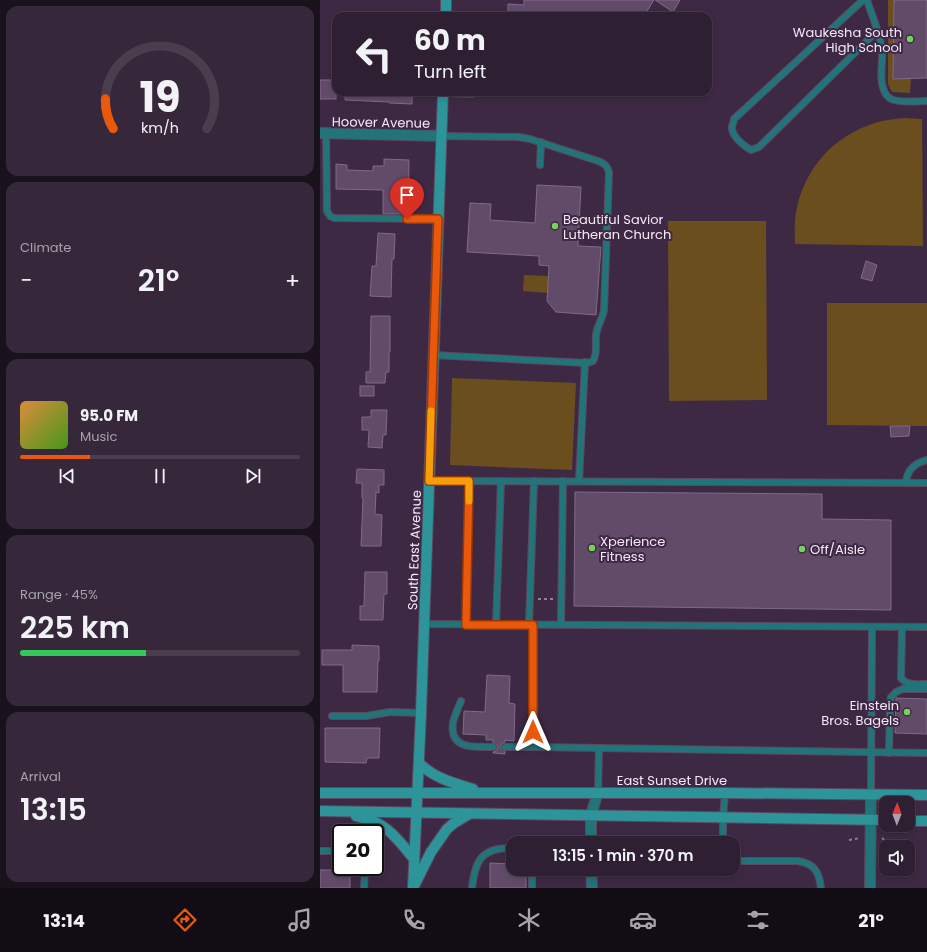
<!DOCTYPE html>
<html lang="en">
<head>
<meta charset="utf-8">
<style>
	body { margin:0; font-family:Poppins,sans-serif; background:#36273b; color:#f1f3f6; height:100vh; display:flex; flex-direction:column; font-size:15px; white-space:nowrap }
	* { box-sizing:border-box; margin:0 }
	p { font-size:13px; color:#a7a2ac }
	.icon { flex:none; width:22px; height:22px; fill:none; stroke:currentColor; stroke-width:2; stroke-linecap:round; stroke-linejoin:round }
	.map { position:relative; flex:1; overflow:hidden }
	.details { display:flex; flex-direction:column; gap:6px; padding:6px; background:#19111c; width:320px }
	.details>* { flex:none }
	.top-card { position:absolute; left:12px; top:12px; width:380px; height:84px; border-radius:12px; box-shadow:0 2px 6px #0003,0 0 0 1px #493d4e; background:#2e1f33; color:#f1f3f6; overflow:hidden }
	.needle { width:26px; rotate:1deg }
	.fabs { position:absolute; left:559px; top:796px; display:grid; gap:8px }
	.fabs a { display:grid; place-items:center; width:36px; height:36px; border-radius:8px; background:#2e1f33; box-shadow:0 2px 6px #0003,0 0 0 1px #493d4e; font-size:20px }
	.speed { position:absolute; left:12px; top:824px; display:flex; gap:8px; font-size:20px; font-weight:700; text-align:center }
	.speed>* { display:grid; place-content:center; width:52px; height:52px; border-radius:50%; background:#2e1f33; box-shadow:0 2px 6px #0003,0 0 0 1px #493d4e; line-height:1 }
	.speed .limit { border:2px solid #111; border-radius:6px; background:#fff; color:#111 }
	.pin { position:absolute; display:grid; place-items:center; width:34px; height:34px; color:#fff; margin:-41px -17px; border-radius:50% 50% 50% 0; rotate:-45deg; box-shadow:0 0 4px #0007 }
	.pin .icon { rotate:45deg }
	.me { position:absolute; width:44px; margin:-22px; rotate:0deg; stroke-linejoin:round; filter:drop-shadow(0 0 3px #0008) }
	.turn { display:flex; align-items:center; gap:14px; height:84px; padding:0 16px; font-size:18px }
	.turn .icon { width:52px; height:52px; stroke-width:2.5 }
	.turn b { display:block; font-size:28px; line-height:34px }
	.big { font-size:30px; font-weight:600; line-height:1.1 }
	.details .widget { flex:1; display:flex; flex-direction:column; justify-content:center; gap:6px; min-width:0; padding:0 14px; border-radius:12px; background:#36273b }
	.details .dial { align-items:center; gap:0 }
	.dial svg { height:104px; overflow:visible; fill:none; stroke:#493d4e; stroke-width:7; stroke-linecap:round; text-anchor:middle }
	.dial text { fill:#f1f3f6; stroke:none }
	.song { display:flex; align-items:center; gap:12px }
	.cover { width:48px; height:48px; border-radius:6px; background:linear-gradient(135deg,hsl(30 70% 55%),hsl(100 70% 35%)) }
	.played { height:4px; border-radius:2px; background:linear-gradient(90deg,#ea580c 25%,#493d4e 25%) }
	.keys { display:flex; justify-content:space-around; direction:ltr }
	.heat { display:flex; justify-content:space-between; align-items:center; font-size:22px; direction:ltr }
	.charge { height:6px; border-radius:3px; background:linear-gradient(90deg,#34c759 45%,#493d4e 0) }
	.trip { position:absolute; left:186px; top:836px; width:234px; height:40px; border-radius:12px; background:#2e1f33; box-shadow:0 2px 6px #0003,0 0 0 1px #493d4e; font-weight:600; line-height:40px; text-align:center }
	.dock { display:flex; height:64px; justify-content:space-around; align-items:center; background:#120c14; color:#a7a2ac }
	.dock .icon { width:28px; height:28px }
	.dock .active { color:#ea580c }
	.dock b { font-size:18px; color:#f1f3f6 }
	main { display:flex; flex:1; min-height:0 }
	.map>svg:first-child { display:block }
	.green { fill:#6a4e1e }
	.building { fill:#624b68; stroke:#816988 }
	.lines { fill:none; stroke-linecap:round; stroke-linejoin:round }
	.lane-casing { stroke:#5b4861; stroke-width:8 }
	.street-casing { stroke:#5b4861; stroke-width:12 }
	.secondary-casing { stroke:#5b4861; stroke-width:12 }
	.path { stroke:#917f95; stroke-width:2; stroke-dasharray:3 3; stroke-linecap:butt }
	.lane { stroke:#227478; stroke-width:6 }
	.street { stroke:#227478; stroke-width:10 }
	.secondary { stroke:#2d959a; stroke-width:10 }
	.route-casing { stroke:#983908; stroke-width:10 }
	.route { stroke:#ea580c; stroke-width:7 }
	.slow { stroke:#f59e0b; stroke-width:7 }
	.poi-dot { fill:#75d25b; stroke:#3e2944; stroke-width:1.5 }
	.labels { text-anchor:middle; stroke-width:4; stroke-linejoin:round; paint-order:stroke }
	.poi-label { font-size:13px; fill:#f6e8f9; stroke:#3e2944; text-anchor:start }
	.street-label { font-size:13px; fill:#f6e8f9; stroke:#3e2944 }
</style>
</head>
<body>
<main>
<section class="details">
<div class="widget dial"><svg viewBox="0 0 100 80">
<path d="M14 69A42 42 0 1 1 86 69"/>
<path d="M14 69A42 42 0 0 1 8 46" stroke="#ea580c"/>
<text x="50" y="56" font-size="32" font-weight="700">19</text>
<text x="50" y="72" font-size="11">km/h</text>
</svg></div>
<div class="widget"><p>Climate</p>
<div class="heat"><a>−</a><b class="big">21°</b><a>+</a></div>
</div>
<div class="widget">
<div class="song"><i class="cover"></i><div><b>95.0 FM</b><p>Music</p></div></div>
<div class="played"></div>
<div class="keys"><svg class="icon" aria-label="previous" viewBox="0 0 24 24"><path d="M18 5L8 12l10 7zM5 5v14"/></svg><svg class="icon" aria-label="pause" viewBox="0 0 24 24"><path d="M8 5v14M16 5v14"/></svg><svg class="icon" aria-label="next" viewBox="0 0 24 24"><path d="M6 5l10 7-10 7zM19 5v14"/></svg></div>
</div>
<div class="widget"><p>Range · 45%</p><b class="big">225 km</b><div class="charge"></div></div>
<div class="widget"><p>Arrival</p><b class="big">13:15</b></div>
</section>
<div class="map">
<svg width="607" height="888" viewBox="0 0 607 888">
	<rect width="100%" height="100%" fill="#3e2944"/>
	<!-- green -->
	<g class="green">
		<polygon points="568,0 574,0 573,78 591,78 590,93 572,92 568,84"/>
		<path d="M585,118L602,119L603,246L475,244C475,234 474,223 476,213C483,170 513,136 555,123C565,120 575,119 585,118Z"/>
		<polygon points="348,221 446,221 447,400 349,401"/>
		<polygon points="204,275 229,276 228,293 203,291"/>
		<polygon points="507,303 607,303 607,426 507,425"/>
		<polygon points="132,378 256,383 252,470 130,465"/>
	</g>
	<!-- building -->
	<g class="building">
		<polygon points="204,0 334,0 324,16 188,16 188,4 204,5"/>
		<polygon points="335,0 360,0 353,12"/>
		<polygon points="574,0 607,0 607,78 573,79"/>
		<rect x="0" y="80" width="16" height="19"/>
		<polygon points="25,92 92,92 92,104 69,103 69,102 25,100"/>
		<polygon points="64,159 89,160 88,214 63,214 63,190 16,189 16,164 27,165 27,170 53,171 53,166 64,166"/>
		<polygon points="217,185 261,187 258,246 281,247 276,315 236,312 227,301 229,266 219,265 219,256 147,252 150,203 171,204 170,220 215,223"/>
		<polygon points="58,233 75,234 74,259 72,259 71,297 50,296 52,266 56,266"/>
		<polygon points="546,261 557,265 552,281 541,278"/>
		<polygon points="51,316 70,316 70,352 69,352 69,372 66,372 65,383 46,383 46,372 50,372"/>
		<rect x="40" y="386" width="14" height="10"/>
		<polygon points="51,410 67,410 66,435 63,435 62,448 48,447 49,430 42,430 42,417 51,417"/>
		<polygon points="570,426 590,426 589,436 571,437"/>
		<polygon points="37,469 64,470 64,485 59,485 59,493 56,492 55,514 62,515 61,546 41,546 43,498 42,498 42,483 36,483"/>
		<polygon points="255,492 502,494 502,519 571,520 571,610 254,606"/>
		<polygon points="45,572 67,572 67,594 64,594 63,620 40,620 40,606 44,606"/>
		<polygon points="32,645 59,646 59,661 58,661 57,692 23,692 23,665 2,665 2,650 32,650"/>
		<polygon points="167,675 190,676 189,703 195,704 194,741 185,740 185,742 181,744 181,749 185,751 185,754 173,753 173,752 176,751 177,749 177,745 173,743 173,740 166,740 166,735 143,734 144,711 165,712"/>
		<polygon points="576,698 607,699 607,734 575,733"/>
		<polygon points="5,728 60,728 59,758 47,758 46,763 5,762"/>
		<polygon points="170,863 193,864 193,869 198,869 198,875 206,875 206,888 170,888"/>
		<rect x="0" y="870" width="30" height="18"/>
	</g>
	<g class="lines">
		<!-- lane casing -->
		<g class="lane-casing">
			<g id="lane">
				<path d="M543,0L414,119C414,122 413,124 412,126C411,136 423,145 431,150L439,147L557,31"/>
				<path d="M547,0C552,16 560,33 562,50C563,61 560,72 562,84C563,89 565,96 571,99C577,103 599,101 607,101"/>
				<polyline points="123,93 152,94"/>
				<polyline points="6,133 7,211 10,216 14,218 118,219"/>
				<polyline points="220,165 221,142"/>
				<path d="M113,355L267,363L273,361C278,353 275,344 276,335C277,326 283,318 284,310L289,173C288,167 286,165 281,162L210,139L199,137L121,136"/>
				<polyline points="109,481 607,483"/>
				<polyline points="259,481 265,362"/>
				<path d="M586,483C587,469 595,463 607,460"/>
				<polyline points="104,624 607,627"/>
				<polyline points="146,625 149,481"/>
				<polyline points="176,625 181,481"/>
				<polyline points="209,625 214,481"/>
				<polyline points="213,625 213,747 607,753"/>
				<polyline points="241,625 243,481"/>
				<path d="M582,627L581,678C587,686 599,684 607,684"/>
				<path d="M141,701C138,708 135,715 133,722C129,750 154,747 173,747"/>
				<polyline points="12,716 46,716 70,712 101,713"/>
				<polyline points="185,747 213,747"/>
				<polyline points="569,753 570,706 571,697 576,692 583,689 607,689"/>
				<polyline points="278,792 279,748"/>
				<polyline points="551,794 552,627"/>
				<polyline points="403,843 403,818 405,793"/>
				<polyline points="0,851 21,851"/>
				<path d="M413,861H478C495,864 499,872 501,888"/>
				<polyline points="213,870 271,871"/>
				<polyline points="44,888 45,867"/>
				<path d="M152,888C155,860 162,847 193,848"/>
				<polyline points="212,888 212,874 213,869"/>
			</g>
		</g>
		<!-- street casing -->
		<g class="street-casing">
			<g id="street">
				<polyline points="0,133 121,136"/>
				<polyline points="271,843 271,815 278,792"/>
				<polyline points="271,869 272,888"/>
				<polyline points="550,888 551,794"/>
			</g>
		</g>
		<!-- secondary casing -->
		<g class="secondary-casing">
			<g id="secondary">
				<polyline points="126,16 126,0"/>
				<path d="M99,763C114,778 133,783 153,789"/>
				<polyline points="0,793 405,793 607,795"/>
				<polyline points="0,811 566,820"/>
				<path d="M36,816C66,822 76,837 94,859"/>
				<polyline points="588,821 607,821"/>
				<polyline points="95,884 111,852 127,829 134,823 149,814"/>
				<polyline points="93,888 101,713 123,92"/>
			</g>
		</g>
		<!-- path -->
		<g class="path">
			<polyline points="218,599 234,599"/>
			<polyline points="562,838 566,841"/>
			<polyline points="529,840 540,838"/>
		</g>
		<!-- lane -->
		<use href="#lane" class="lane"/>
		<!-- street -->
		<use href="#street" class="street"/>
		<!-- secondary -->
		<use href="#secondary" class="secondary"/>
	</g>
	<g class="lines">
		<!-- route casing -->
		<g class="route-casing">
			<polyline id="route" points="87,219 118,219 109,481 149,481 146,625 213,625 213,732"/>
		</g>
		<!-- route -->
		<use href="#route" class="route"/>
		<!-- slow -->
		<polyline class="slow" points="111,411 109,481 149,481 149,501"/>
	</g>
	<!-- markers -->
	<g class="poi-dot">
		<circle cx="590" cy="39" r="4"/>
		<circle cx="235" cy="226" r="4"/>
		<circle cx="272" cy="548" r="4"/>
		<circle cx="482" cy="549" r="4"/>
		<circle cx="587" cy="712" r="4"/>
	</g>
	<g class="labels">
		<!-- poi labels -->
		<g class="poi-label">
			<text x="582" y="37" text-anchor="end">Waukesha South<tspan x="582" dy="15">High School</tspan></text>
			<text x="243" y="224">Beautiful Savior<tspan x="243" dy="15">Lutheran Church</tspan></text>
			<text x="280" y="546">Xperience<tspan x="280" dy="15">Fitness</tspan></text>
			<text x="490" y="554">Off/Aisle</text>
			<text x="579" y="710" text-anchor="end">Einstein<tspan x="579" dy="15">Bros. Bagels</tspan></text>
		</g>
		<!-- street labels -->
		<g class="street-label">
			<text transform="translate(61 122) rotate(1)" y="5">Hoover Avenue</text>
			<text transform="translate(94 550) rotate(-88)" y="5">South East Avenue</text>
			<text x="352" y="785">East Sunset Drive</text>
		</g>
	</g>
</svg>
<div class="fabs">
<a><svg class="needle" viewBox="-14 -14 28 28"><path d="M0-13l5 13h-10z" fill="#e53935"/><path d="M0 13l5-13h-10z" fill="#a7a2ac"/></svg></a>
<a><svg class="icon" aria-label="sound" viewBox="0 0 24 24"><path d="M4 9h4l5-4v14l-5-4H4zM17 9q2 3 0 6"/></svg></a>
</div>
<div class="speed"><div class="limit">20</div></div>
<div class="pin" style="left:87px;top:219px;background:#d93025"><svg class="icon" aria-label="arrive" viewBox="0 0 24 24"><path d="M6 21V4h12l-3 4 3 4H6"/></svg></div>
<svg class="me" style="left:213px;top:732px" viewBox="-20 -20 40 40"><path d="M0-17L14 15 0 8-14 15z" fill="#ea580c" stroke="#fff" stroke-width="4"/></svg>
<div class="trip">13:15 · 1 min · 370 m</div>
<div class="top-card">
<div class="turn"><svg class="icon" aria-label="left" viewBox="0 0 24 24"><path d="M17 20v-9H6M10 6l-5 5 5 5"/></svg><div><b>60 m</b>Turn left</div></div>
</div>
</div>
</main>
<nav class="dock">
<b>13:14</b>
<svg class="icon active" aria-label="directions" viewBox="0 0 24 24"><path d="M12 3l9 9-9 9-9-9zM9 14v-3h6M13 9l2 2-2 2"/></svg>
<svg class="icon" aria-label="music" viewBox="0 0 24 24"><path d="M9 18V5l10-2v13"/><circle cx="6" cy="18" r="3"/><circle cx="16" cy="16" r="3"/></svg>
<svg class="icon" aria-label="phone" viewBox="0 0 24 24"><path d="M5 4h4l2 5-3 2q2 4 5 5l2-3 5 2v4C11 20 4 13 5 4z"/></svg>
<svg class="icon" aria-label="climate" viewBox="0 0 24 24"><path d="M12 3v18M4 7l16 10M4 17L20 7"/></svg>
<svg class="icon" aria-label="car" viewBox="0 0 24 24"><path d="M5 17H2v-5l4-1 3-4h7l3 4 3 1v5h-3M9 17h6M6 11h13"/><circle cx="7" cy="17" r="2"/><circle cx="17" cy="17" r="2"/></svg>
<svg class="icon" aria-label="filters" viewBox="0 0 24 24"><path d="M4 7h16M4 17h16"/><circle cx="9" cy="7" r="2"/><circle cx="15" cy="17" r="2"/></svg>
<b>21°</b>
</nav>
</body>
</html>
